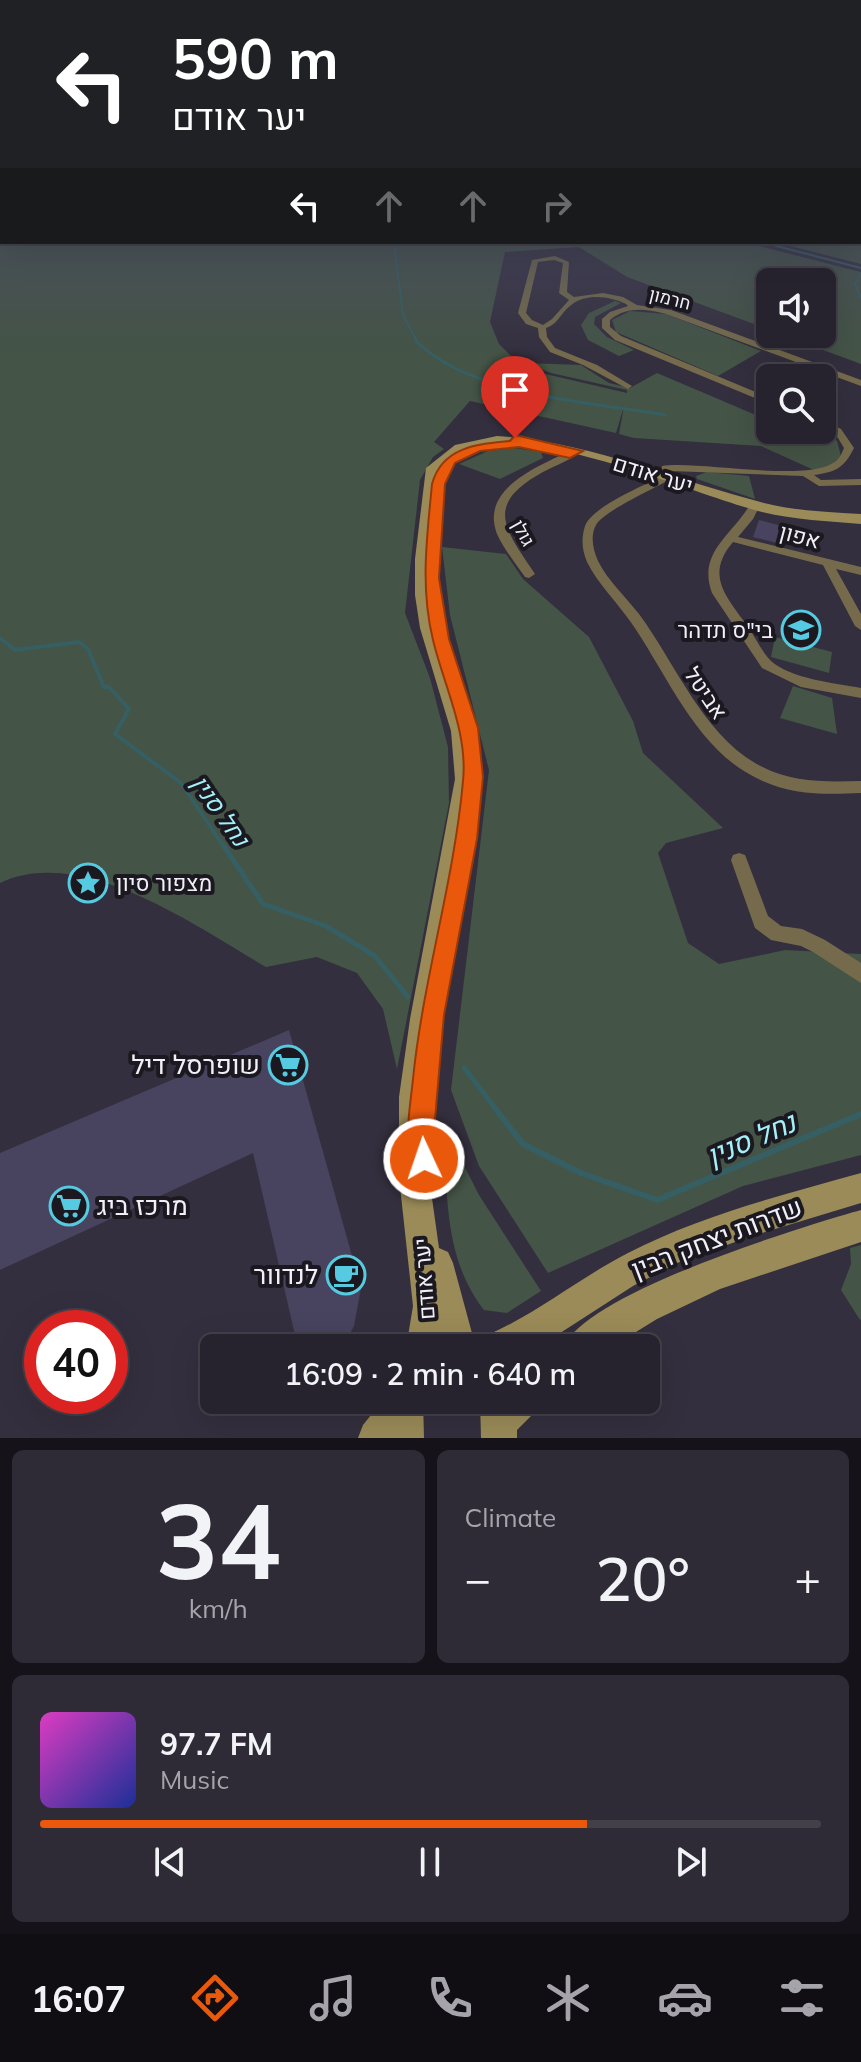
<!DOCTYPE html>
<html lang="en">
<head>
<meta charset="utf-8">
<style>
	body { margin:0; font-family:Mulish,Heebo,sans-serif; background:#2f2b36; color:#f1f3f6; height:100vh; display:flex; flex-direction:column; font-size:30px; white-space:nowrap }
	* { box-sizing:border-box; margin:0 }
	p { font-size:26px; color:#a4a4aa }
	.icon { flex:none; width:44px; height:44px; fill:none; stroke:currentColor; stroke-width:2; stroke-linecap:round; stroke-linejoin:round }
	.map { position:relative; height:1438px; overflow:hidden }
	.side { display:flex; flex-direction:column; gap:12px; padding:12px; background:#151319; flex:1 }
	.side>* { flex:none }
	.banner { position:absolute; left:0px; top:0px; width:862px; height:244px; box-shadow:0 8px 32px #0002,0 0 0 2px #43404a; background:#202124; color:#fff; overflow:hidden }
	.controls { position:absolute; left:756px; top:268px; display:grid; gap:16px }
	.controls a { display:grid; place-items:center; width:80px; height:80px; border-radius:12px; background:#27232e; box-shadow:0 8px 32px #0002,0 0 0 2px #43404a; font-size:40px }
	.speed { position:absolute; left:24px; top:1310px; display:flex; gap:16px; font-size:40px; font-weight:700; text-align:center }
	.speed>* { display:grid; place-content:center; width:104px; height:104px; border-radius:50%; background:#27232e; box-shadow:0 8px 32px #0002,0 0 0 2px #43404a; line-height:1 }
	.speed .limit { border:12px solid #d22; background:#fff; color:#111 }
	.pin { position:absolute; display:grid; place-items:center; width:68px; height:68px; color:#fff; margin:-82px -34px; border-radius:50% 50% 50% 0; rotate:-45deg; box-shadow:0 0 8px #0007 }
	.pin .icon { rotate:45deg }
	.me { position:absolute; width:88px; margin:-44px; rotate:357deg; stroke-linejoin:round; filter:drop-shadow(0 0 6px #0008) }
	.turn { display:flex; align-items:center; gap:28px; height:168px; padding:0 40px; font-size:36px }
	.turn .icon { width:104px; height:104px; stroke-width:2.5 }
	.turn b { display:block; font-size:56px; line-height:68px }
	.lanes { display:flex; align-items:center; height:76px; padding:0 40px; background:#0003; justify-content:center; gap:40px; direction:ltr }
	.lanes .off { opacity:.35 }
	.big { font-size:60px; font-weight:600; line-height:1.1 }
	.side .tile { flex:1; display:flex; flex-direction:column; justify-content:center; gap:12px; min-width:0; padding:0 28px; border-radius:12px; background:#2f2b36 }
	.side .dial { align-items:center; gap:0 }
	.dial b { font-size:104px; line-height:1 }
	.song { display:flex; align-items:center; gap:24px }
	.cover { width:96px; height:96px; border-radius:12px; background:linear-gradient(135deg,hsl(310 70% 55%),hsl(230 70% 35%)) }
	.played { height:8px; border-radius:4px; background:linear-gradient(90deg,#ea580c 70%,#43404a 70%) }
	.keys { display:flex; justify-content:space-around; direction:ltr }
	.heat { display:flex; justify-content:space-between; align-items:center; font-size:44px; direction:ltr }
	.side .tiles { flex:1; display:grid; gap:12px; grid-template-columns:1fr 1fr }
	.tile:last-child { grid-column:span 2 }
	.trip { position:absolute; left:200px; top:1334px; width:460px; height:80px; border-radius:12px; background:#27232e; box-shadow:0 8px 32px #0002,0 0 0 2px #43404a; font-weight:600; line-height:80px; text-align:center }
	.dock { display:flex; height:128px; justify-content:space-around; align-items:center; background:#100e12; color:#a4a4aa }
	.dock .icon { width:56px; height:56px }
	.dock .active { color:#ea580c }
	.dock b { font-size:36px; color:#f1f3f6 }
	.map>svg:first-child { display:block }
	.green { fill:#445446 }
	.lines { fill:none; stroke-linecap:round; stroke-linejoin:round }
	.stream-far4 { stroke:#365f63; stroke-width:2 }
	.stream-far3 { stroke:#365f63; stroke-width:3 }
	.stream-far2 { stroke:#365f63; stroke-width:4 }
	.stream-far1 { stroke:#365f63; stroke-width:5 }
	.stream { stroke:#365f63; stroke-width:6 }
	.building { fill:#48435e }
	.street { fill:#756b4c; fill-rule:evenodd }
	.secondary { fill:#9a8b58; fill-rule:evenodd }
	.route { fill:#ea580c; stroke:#983908; stroke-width:2 }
	.labels { text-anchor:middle; stroke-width:8; stroke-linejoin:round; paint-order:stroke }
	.far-street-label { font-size:18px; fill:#f1eff9; stroke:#1b191f }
	.street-label { font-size:22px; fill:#f1eff9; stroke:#1b191f }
	.poi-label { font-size:22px; fill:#f1eff9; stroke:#1b191f; text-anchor:end }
	.water-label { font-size:24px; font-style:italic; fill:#a4f0fa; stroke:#1b191f }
	.near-poi-label { font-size:26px; fill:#f1eff9; stroke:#1b191f; text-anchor:end }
	.near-street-label { font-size:26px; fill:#f1eff9; stroke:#1b191f }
	.near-water-label { font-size:28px; font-style:italic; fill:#a4f0fa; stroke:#1b191f }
</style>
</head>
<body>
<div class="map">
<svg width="861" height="1438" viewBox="0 0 861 1438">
	<rect width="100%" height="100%" fill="#342f3e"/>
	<!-- green -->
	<g class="green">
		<path d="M0,155L2,242H743L861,272V364L780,334H822V282H770V330L627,277L579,247L505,252L490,322L499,344L524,369L627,393V390L551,373L526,363L581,365L609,383L630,388L657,373L770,421V430H793L811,438L824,429L837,441L841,456L838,462L816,471L761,446L634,438L619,434L624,406L616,433L470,401L434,442L444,449L433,457L420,480L405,613L430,678L448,747L449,803L397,1069L383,1009L357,973L317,957L266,967C197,927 82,844 0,883Z"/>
		<polygon points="861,173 861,264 775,242 860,242"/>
		<polygon points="615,301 621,303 595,317 594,324 607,337 634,350 619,356 588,340 581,325 589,313"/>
		<polygon points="630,311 666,314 761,351 718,376 616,332 612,320"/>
		<polygon points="514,448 541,452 543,458 500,479 459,464 488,451"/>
		<polygon points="707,472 749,476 755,499 697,479 696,476"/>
		<polygon points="442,547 506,554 523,579 589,637 633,721 643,753 723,828 666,843 658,853 688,943 719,964 785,950 861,954 861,1155 743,1186 548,1273 479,1166 451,1090 489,770 450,615"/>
		<polygon points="775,637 832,652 829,673 771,657"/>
		<polygon points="793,686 832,698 837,734 780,718"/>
		<path d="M444,1126L479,1195L541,1291L507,1313L484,1310C443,1258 447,1189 444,1126Z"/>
		<polygon points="861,1245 861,1319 860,1320 841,1290 851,1264 850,1248"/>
	</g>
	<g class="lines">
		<!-- stream-far4 -->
		<g class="stream-far4">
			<polyline points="394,242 403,315 418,343"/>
			<polyline points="761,242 861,268"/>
			<polyline points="861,275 855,284 861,298"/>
		</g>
		<!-- stream-far3 -->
		<path class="stream-far3" d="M416,341C471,396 591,402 665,415"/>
		<!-- stream-far2 -->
		<polyline class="stream-far2" points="0,638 15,650 79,642 88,649 104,687 109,687 129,709 115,734 181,783 224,847"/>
		<!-- stream-far1 -->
		<g class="stream-far1">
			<polyline points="223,845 263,904 326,926 375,956 408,997"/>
			<polyline points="464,1068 496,1109"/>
		</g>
		<!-- stream -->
		<polyline class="stream" points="494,1107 523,1144 581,1173 657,1200 861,1114"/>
	</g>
	<!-- building -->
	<g class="building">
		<polygon points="759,520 786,527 781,544 753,537"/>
		<polygon points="289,1030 361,1288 354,1326 342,1348 298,1348 253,1153 0,1270 0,1153"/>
	</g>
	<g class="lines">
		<!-- street -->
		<g class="street">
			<rect x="860" y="164" width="1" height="4"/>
			<rect x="0" y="204" width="2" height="4"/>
			<path d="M555,256L569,262L567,292L574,297L603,293L623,297L637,305L671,310L861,380V386L666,314C646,309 627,306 610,320V327L621,336L770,398V404L767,403L615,340L602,328V319L610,312L628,306L626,304C609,296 585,293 570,306C560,314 558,324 546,328L547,337L555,348L597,365L632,386L628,389L583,365L550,352L539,337L538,328L526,324L518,313L532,260ZM554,260L563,263L559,293L569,300L552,319L543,325L532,320L526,313L538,262Z"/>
			<path d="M822,420L841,429L854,448C844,468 836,472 814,475L821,480L861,479V485L819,486L803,476L671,471L669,480C653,489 604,511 596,525C590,536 593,550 598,561C608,581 625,596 639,614C674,661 702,732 755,763C789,783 823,782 861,781V793C817,795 782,795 744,771C692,739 664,669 630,621C616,601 598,584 587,562C582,550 581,539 585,526C592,507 641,487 660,477L662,466C699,460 815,485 838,459C841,456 842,452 844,448L835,433L822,427Z"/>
			<path d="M574,449L582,451C571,460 556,465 543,472C483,505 505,529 535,574L529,578L525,577C515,563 504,549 497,534C479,487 542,465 574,449Z"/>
			<path d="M755,502L760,505L753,519L738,537L861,567V575L836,569L861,614V630L855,626L823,565L733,542C703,577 729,599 750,630C756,639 763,653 771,661C791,679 835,683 861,688V698L801,687L762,668L712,593C697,552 732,536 751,503Z"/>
			<polygon points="739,853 745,855 747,860 768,916 781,926 802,929 825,940 861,963 861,983 813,952 801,946 771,940 755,928 731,860 733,855"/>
		</g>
		<!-- secondary -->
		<g class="secondary">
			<path d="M497,436C591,442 674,480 764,503C795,511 829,512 861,514V524C827,521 792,520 758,511C690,493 528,421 464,451C456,455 447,464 440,470L431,559L433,595L438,628L471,731L477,779L436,1019L427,1097L429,1177L439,1248L448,1252L453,1263L476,1348H442L441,1344L440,1348H406L413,1306L399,1177V1097L410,1019L455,779L451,731L420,628L415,595V559L426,468L455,445Z"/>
			<path d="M861,1173V1203L749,1237L677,1263L633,1286L537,1348H480L485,1336C537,1314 579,1278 628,1253C701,1215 783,1195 861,1173Z"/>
			<path d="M861,1210V1242L720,1289L657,1319L610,1348H563C585,1293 801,1227 861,1210Z"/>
			<polygon points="383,1400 423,1400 424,1438 358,1438 363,1425"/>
			<polygon points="480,1400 539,1400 534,1413 517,1430 517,1438 481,1438"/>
		</g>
	</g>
	<!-- sky -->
	<linearGradient id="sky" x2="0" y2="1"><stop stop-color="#1d1a22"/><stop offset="0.43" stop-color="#4a4d63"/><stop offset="1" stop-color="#4a4d63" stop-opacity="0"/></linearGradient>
	<rect width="861" height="357" fill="url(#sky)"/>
	<!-- route -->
	<path class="route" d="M515,435L583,451L570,458L519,447L480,451L455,463L445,484L439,578L449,639L478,728L483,777L477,839L444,1015L434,1131L438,1159L434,1169L424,1173L414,1169C403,1140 410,1109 413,1079C423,979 454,882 463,781C468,732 444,686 433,640C420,587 427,537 432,484C442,447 477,444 510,441Z"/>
	<!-- icons -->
	<defs>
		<g id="school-ring" transform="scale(2)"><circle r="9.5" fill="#1b191f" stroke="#55cae0" stroke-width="1.5"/><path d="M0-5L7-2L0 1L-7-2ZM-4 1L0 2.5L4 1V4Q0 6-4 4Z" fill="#55cae0"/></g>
		<g id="sight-ring" transform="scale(2)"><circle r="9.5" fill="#1b191f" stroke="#55cae0" stroke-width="1.5"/><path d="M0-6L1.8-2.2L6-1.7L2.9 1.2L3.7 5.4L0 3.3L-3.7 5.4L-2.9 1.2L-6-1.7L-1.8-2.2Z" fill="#55cae0"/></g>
		<g id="supermarket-ring" transform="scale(2)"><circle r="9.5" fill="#1b191f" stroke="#55cae0" stroke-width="1.5"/><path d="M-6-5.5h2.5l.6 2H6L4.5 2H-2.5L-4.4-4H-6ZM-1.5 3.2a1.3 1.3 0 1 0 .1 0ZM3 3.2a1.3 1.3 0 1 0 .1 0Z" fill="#55cae0"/></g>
		<g id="cafe-ring" transform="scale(2)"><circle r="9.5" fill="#1b191f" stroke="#55cae0" stroke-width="1.5"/><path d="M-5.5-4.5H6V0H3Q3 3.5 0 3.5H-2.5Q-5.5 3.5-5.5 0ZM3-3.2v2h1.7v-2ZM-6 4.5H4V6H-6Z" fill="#55cae0"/></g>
	</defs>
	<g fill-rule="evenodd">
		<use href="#school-ring" x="801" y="630"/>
		<use href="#sight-ring" x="88" y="883"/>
		<use href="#supermarket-ring" x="288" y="1065"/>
		<use href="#supermarket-ring" x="69" y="1206"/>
		<use href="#cafe-ring" x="346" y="1275"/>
	</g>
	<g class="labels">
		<!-- far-street labels -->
		<g class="far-street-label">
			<text transform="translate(670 299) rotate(14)" y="6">חרמון</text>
			<text transform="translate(523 533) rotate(61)" y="6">גולן</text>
		</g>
		<!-- street labels -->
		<g class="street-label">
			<text transform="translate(653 474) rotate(17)" y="8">יער אודם</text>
			<text transform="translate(800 536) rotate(15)" y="8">אפון</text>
			<text transform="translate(706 693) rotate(56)" y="8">אביטל</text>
			<text transform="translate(424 1279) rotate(-94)" y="8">יער אודם</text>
		</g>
		<!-- poi labels -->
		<g class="poi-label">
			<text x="773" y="638">בי"ס תדהר</text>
			<text x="116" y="891" text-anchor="start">מצפור סיון</text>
		</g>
		<!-- water labels -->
		<g class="water-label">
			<text transform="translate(220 811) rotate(55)" y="8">נחל סנין</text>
		</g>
		<!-- near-poi labels -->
		<g class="near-poi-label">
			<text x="260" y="1074">שופרסל דיל</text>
			<text x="97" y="1215" text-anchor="start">מרכז ביג</text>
			<text x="318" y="1284">לנדוור</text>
		</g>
		<!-- near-street labels -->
		<g class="near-street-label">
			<text transform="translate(717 1238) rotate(-21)" y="9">שדרות יצחק רבין</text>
		</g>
		<!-- near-water labels -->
		<g class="near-water-label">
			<text transform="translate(751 1139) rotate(-23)" y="10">נחל סנין</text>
		</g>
	</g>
</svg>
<div class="controls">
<a><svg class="icon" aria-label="sound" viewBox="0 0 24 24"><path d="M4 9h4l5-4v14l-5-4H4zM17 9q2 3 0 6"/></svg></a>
<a><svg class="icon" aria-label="search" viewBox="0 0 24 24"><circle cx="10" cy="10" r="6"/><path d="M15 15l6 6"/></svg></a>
</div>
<div class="speed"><div class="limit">40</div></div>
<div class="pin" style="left:515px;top:438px;background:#d93025"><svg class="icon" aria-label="arrive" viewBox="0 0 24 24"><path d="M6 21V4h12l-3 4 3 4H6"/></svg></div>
<svg class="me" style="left:424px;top:1159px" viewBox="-20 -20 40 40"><circle r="17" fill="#ea580c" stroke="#fff" stroke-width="3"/><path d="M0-11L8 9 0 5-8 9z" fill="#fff"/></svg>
<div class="trip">16:09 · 2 min · 640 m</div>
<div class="banner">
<div class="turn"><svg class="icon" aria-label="left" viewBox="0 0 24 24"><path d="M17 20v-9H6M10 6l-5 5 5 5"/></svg><div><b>590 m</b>יער אודם</div></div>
<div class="lanes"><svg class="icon" aria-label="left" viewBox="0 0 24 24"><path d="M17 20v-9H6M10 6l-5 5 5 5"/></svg><svg class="icon off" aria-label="ahead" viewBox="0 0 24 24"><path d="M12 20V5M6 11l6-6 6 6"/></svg><svg class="icon off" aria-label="ahead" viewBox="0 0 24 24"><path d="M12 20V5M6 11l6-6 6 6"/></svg><svg class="icon off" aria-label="right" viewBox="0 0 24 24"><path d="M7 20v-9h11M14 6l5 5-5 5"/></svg></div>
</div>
</div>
<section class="side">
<div class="tiles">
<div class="tile dial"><b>34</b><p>km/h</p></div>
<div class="tile"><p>Climate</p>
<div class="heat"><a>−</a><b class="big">20°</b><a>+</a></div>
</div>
<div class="tile">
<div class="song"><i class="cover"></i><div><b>97.7 FM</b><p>Music</p></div></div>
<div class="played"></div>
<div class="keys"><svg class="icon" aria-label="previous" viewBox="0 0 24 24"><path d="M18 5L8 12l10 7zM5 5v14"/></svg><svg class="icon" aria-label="pause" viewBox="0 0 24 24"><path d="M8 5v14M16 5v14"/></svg><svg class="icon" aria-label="next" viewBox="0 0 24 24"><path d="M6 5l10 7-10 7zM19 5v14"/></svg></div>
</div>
</div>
</section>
<nav class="dock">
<b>16:07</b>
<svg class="icon active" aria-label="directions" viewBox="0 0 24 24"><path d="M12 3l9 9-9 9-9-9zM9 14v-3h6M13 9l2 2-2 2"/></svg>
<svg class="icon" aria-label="music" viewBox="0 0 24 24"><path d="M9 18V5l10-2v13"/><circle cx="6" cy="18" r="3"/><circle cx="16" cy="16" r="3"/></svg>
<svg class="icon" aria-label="phone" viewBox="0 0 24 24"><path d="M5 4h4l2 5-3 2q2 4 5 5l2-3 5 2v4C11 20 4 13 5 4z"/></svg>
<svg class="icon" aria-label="climate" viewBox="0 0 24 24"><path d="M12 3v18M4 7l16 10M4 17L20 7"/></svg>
<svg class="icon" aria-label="car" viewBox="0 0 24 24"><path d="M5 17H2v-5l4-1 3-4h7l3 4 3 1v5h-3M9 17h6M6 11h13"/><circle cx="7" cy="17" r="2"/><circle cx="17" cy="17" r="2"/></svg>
<svg class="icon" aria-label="filters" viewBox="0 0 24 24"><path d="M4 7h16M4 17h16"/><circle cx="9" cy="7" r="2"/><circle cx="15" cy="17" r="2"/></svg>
</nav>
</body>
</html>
